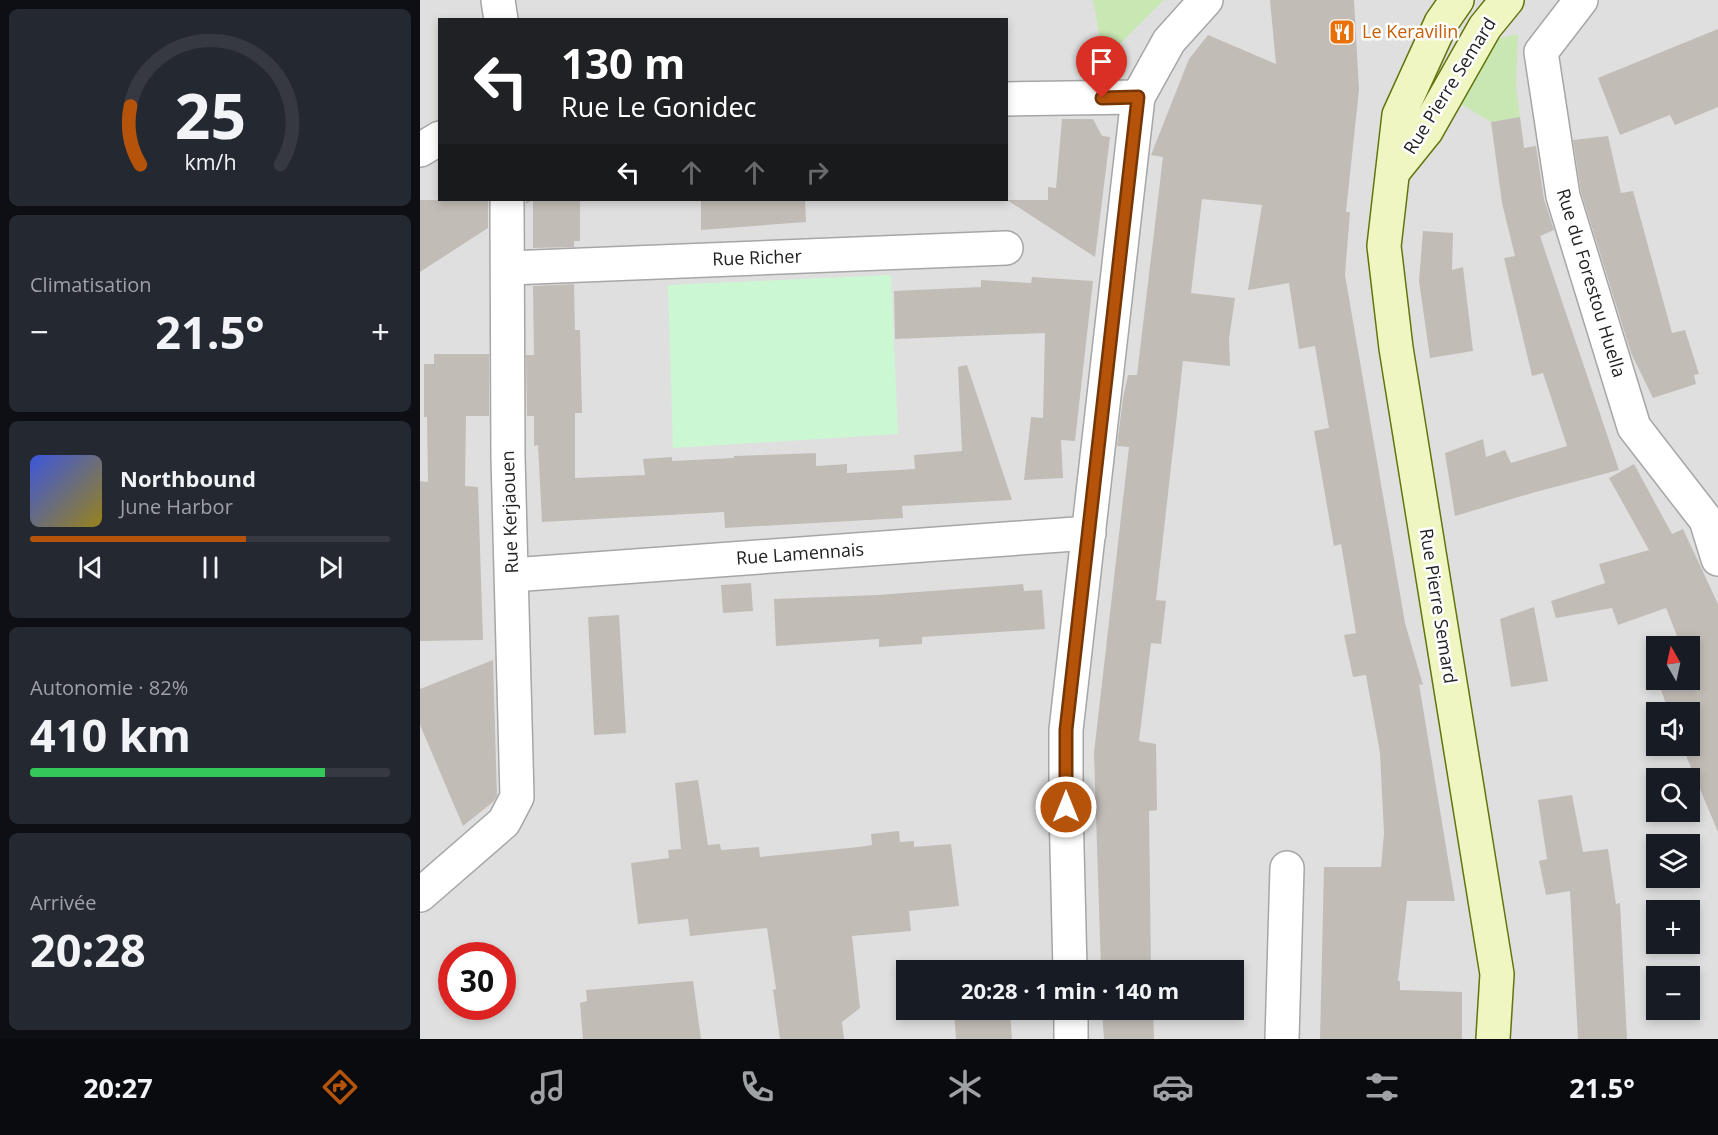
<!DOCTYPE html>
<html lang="fr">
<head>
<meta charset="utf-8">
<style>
	body { margin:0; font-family:"Open Sans",sans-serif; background:#242831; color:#f1f3f6; height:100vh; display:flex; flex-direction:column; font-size:22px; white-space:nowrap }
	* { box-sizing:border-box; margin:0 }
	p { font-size:20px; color:#9ea1a6 }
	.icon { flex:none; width:33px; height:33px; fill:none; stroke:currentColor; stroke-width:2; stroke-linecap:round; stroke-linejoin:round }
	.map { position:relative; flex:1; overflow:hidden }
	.side { display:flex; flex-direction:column; gap:9px; padding:9px; background:#0d0f14; width:420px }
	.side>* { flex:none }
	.hud { position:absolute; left:18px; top:18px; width:570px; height:183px; border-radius:0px; box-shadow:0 3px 9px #0003; background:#202124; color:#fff; overflow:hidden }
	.needle { width:39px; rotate:351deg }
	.controls { position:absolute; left:1226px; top:636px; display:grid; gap:12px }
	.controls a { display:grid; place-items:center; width:54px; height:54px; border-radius:0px; background:#171b24; box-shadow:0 3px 9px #0003; font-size:30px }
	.speed { position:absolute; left:18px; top:942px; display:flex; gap:12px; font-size:30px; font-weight:700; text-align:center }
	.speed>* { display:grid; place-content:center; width:78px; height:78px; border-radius:50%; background:#171b24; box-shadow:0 3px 9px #0003; line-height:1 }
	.speed .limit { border:9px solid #d22; background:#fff; color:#111 }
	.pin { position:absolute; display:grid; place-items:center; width:51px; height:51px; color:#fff; margin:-62px -26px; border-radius:50% 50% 50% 0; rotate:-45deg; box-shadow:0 0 6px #0007 }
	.pin .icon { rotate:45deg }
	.me { position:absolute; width:66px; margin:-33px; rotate:0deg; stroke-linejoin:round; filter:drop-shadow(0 0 4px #0008) }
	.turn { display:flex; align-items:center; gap:21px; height:126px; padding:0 24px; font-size:27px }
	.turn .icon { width:78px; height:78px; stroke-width:2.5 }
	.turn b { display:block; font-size:42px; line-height:51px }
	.lanes { display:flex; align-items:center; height:57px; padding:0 24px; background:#0003; justify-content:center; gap:30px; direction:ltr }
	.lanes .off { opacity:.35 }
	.big { font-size:45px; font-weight:700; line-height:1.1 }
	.side .card { flex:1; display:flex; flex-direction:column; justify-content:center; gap:9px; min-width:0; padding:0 21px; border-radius:9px; background:#242831 }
	.side .dial { align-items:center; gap:0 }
	.dial svg { height:156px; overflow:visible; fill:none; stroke:#363941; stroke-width:7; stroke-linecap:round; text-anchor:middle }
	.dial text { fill:#f1f3f6; stroke:none }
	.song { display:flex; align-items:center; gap:18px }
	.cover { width:72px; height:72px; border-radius:9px; background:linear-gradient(135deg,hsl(230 70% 55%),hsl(50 70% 35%)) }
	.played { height:6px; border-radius:3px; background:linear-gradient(90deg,#b45309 60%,#363941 60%) }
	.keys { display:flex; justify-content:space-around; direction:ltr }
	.heat { display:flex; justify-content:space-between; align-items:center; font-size:33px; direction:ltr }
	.charge { height:9px; border-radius:4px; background:linear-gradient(90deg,#34c759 82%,#363941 0) }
	.trip { position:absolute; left:476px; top:960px; width:348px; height:60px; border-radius:0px; background:#171b24; box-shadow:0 3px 9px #0003; font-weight:700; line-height:60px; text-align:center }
	.tabs { display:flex; height:96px; justify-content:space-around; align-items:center; background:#090b0e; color:#9ea1a6 }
	.tabs .icon { width:42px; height:42px }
	.tabs .on { color:#b45309 }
	.tabs b { font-size:27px; color:#f1f3f6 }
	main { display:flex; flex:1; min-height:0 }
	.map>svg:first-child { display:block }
	.residential { fill:#e0dfdf; fill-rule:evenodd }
	.grass { fill:#c8e7b3 }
	.park { fill:#cbf7d2 }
	.building { fill:#c2bcb6 }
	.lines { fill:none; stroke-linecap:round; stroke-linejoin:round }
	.minor-casing { stroke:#a6a6a6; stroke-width:36 }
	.secondary-casing { stroke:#61750c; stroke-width:36 }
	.minor { stroke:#fff; stroke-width:33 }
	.secondary { stroke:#eff6c2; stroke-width:33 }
	.route-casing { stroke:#753606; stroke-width:15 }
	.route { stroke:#b45309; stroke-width:10 }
	.labels { text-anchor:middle; stroke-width:5; stroke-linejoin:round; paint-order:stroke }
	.food-label { font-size:18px; fill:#c56008; stroke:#fff; text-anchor:start }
	.street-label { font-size:18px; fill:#222; stroke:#fff }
</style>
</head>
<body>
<main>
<section class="side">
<div class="card dial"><svg viewBox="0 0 100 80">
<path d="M14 69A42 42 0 1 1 86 69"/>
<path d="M14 69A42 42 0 0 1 9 39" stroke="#b45309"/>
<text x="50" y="56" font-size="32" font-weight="700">25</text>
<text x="50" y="72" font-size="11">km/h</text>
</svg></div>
<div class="card"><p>Climatisation</p>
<div class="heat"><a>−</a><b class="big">21.5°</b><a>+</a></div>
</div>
<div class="card">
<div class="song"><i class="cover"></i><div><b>Northbound</b><p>June Harbor</p></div></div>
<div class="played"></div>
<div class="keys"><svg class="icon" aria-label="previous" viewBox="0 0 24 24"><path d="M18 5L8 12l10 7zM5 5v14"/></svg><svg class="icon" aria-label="pause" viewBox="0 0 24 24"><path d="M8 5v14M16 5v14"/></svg><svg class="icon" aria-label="next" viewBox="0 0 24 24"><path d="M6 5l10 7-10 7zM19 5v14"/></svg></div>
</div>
<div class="card"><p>Autonomie · 82%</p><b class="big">410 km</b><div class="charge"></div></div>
<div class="card"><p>Arrivée</p><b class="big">20:28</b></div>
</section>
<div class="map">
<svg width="1298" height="1039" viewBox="0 0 1298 1039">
	<rect width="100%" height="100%" fill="#f1efe9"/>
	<!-- residential -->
	<path class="residential" d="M0,0H1298V1039H0ZM20,20H586V200H20ZM1236,646H1269V680H1236ZM1236,712H1269V746H1236ZM1236,778H1269V812H1236ZM1236,844H1269V878H1236ZM1236,910H1269V944H1236ZM32,956H82V1006H32ZM486,970H813V1010H486ZM1236,976H1269V1010H1236Z"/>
	<!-- grass -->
	<g class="grass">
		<polygon points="673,0 744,0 684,60"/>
		<polygon points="1098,34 1096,85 1100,117 1071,122 1039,103 1077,39"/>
	</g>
	<!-- park -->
	<polygon class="park" points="471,275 478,434 253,448 248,285"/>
	<!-- building -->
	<g class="building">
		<polygon points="850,0 934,0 939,90 926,212 930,212 925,275 985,623 1003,685 999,684 1035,901 987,901 978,981 980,981 980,990 1042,992 1042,1039 900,1039 904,867 961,867 964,833 960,753 946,675 933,677 924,635 936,633 921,544 914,546 894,431 909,428 895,346 879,349 869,283 828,290 842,205 782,199 771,293 815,298 809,339 810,366 763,361 736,600 746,601 741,644 731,643 719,741 736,744 737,810 729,811 731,970 681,970 674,753 709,447 697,446 703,398 708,375 717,375 743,157 731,155 769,59 788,35 856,64"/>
		<polygon points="1298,29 1298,107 1255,125 1250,115 1200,135 1178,78"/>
		<polygon points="1100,117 1104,148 1116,146 1124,199 1134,230 1120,236 1199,470 1112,493 1035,516 1025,453 1063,439 1066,457 1085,450 1091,463 1147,446 1123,373 1112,376 1084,258 1095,256 1082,203 1071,122"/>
		<polygon points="642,119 673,119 682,136 690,137 675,257 587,200 628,200 628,187 636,188"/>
		<polygon points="1188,136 1201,193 1213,191 1252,333 1265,330 1279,374 1274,375 1276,384 1233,398 1211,353 1161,192 1153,140"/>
		<polygon points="0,200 68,200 68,228 0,272"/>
		<polygon points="106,200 160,200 160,241 154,241 154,247 113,248 113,200 106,204"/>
		<polygon points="281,200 385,200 386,222 281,230"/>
		<polygon points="1003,231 1033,233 1032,270 1043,267 1053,351 1010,358 999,281"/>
		<polygon points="612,277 673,281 655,441 641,440 643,478 604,480 611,417 623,418 625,333 475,339 474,291 561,287 561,280 611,283"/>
		<polygon points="154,284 155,330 160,330 162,413 155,413 155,478 225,475 223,459 252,457 252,461 314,458 314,456 396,453 396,466 427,464 427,473 495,469 494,455 542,451 538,367 547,365 592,500 482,506 483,518 305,528 304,512 122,522 118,445 114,446 114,416 107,416 106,355 114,355 113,286"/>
		<polygon points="14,354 69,354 69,416 46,416 45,486 58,487 63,640 0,641 0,481 8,482 7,417 4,417 4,364 14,364"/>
		<polygon points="1214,464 1252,534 1263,529 1298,604 1298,832 1262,746 1269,746 1269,712 1249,712 1238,682 1244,680 1269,680 1269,646 1261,646 1246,608 1198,625 1192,608 1136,618 1131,601 1185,583 1179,564 1229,550 1189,478"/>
		<polygon points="331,583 333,611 303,613 301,585"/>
		<polygon points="603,584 604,591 622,590 625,629 502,637 502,644 459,647 459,639 356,646 354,599 457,595"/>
		<polygon points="1114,607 1128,681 1091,687 1080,619"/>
		<polygon points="199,615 206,733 174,735 168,617"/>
		<polygon points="73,660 77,796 74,801 43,826 0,725 0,689"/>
		<polygon points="278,780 288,845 300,844 301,850 339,847 340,857 439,847 452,845 451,834 479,831 480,842 494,841 494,847 531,844 539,906 489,911 491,931 432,936 440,1008 422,1022 424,1039 360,1039 353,990 356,989 347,928 270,936 268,919 218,924 211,863 249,858 248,850 261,849 255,783"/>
		<polygon points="1152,795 1163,852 1188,849 1196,904 1200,903 1207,1039 1158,1039 1150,891 1126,895 1119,861 1127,859 1118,800"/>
		<polygon points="273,981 281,1039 163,1039 160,1003 167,1001 166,990"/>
		<polygon points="534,1010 590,1010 592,1039 536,1039"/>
		<polygon points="682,1010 733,1010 734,1039 684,1039"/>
	</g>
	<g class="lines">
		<!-- minor casing -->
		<g class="minor-casing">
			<g id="minor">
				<polyline points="78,0 81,20"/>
				<polyline points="1161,0 1121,52 1143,196 1214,427 1286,520 1298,527"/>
				<polyline points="586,99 718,97"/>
				<polyline points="0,150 20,138"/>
				<polyline points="89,268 586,248"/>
				<polyline points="1286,520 1298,559"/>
				<polyline points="92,575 669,533"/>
				<polyline points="0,895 84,822 97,797 88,458 87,200"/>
				<polyline points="650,970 646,807 646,730 718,97 749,41 786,0"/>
				<polyline points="651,1010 651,1039"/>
				<polyline points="862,1039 867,868"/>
			</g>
		</g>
		<!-- secondary casing -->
		<g class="secondary-casing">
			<g id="secondary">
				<polyline points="1037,0 1021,23 979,115 964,246 976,348 1077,974 1073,1039"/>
				<polyline points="973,172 1006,131 1065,27 1087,0"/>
			</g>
		</g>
		<!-- minor -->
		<use href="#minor" class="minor"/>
		<!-- secondary -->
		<use href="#secondary" class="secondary"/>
	</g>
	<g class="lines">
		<!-- route casing -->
		<g class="route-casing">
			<polyline id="route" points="646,807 646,730 718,97 682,98"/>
		</g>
		<!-- route -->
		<use href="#route" class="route"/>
	</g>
	<!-- icons -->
	<defs>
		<g id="restaurant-square" transform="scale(1.35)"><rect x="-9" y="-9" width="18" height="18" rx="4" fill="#e8710a" stroke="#fff"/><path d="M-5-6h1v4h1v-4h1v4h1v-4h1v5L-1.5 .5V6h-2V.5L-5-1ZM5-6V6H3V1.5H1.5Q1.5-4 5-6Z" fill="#fff"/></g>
	</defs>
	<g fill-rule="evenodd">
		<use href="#restaurant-square" x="922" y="32"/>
	</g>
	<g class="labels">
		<!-- food labels -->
		<g class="food-label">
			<text x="942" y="38">Le Keravilin</text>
		</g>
		<!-- street labels -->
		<g class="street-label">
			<text transform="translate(1030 86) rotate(-58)" y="6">Rue Pierre Semard</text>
			<text transform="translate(337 258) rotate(-2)" y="6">Rue Richer</text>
			<text transform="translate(1171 283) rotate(73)" y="6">Rue du Forestou Huella</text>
			<text transform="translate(90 512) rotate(-92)" y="6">Rue Kerjaouen</text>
			<text transform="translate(380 554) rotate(-4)" y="6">Rue Lamennais</text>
			<text transform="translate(1018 606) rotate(81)" y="6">Rue Pierre Semard</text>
		</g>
	</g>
</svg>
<div class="controls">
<a><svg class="needle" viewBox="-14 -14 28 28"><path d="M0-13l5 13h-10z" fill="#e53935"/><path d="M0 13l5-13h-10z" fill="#9ea1a6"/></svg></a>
<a><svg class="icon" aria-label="sound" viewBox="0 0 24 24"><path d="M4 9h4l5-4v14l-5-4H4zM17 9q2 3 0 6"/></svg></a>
<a><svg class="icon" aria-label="search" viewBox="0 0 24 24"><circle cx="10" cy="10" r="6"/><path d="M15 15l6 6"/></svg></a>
<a><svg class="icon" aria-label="layers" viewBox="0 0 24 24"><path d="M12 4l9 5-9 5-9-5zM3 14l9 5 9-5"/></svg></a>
<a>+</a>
<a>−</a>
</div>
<div class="speed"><div class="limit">30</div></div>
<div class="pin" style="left:682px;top:98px;background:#d93025"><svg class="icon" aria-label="arrive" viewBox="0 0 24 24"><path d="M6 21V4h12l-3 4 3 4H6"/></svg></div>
<svg class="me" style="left:646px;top:807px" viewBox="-20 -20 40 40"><circle r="17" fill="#b45309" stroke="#fff" stroke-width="3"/><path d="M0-11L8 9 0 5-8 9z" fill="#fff"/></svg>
<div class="trip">20:28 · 1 min · 140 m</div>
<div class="hud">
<div class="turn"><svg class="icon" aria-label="left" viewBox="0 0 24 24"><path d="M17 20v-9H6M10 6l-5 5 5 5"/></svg><div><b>130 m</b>Rue Le Gonidec</div></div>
<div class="lanes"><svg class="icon" aria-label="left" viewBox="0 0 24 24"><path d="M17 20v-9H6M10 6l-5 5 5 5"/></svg><svg class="icon off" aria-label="ahead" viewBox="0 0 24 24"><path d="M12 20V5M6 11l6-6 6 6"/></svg><svg class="icon off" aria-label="ahead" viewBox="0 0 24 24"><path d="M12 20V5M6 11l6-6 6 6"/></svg><svg class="icon off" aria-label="right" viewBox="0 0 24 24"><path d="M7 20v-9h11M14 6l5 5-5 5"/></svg></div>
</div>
</div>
</main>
<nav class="tabs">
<b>20:27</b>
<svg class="icon on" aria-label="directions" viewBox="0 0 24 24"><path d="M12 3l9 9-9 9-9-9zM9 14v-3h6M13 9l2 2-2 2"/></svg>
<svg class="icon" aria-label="music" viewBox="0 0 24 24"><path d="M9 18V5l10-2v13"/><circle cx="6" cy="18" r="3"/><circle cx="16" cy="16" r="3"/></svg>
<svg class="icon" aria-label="phone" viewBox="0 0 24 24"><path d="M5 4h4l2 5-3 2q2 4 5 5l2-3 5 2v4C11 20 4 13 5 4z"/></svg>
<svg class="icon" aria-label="climate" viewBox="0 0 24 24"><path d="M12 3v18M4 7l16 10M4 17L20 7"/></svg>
<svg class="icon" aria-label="car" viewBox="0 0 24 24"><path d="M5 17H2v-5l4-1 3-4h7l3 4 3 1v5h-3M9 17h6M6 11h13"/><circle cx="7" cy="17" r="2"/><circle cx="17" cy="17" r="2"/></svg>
<svg class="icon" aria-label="filters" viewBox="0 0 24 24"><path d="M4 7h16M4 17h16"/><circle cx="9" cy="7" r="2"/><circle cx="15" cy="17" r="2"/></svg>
<b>21.5°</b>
</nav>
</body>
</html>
